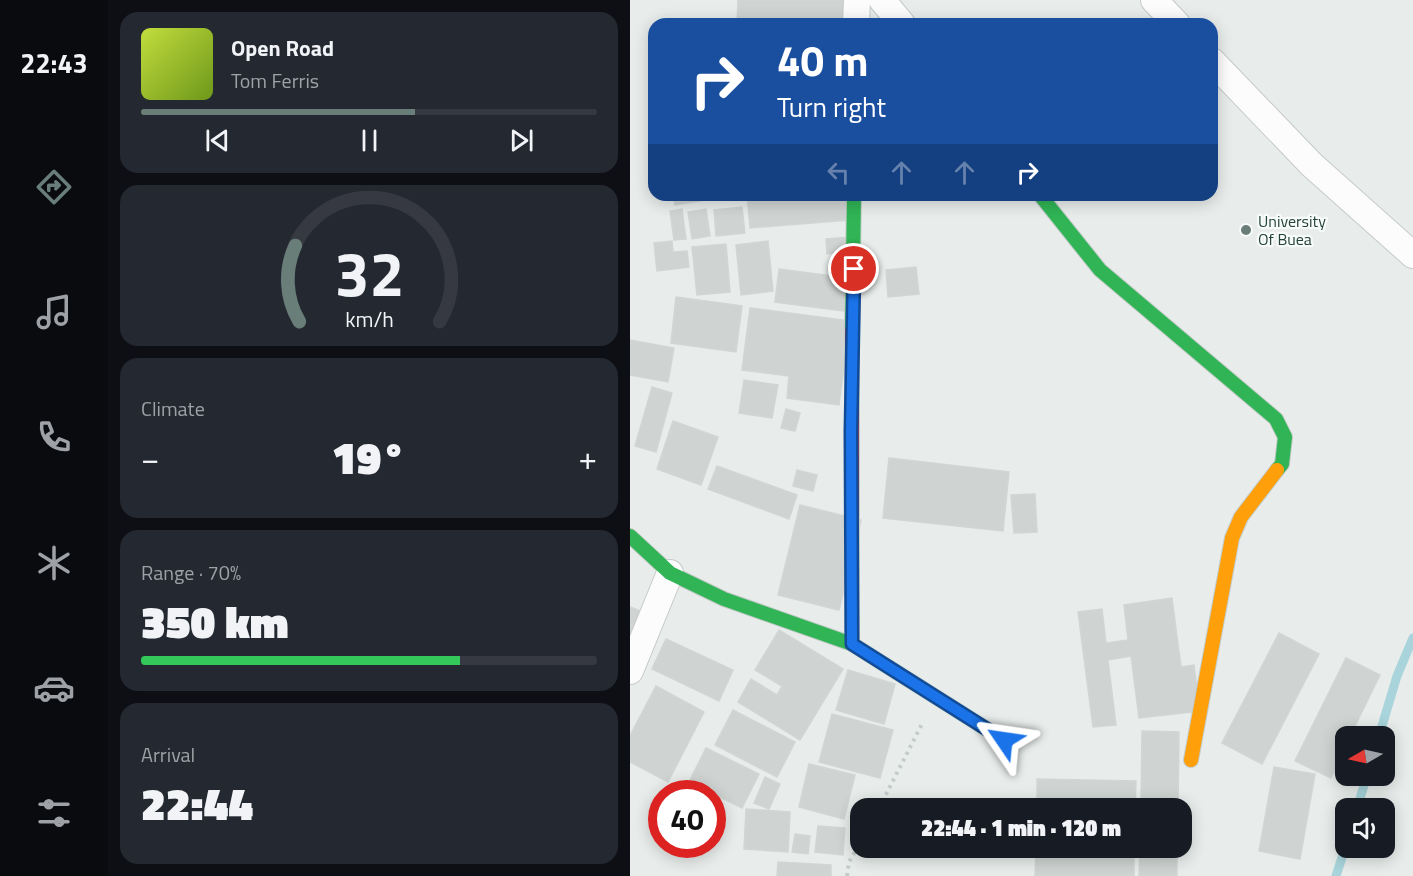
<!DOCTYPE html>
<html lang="en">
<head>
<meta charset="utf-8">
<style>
	body { margin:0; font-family:"Titillium Web",sans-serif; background:#242831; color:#f1f3f6; height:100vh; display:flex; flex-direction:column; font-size:22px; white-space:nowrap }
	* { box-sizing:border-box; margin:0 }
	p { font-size:20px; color:#9ea1a6 }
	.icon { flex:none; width:33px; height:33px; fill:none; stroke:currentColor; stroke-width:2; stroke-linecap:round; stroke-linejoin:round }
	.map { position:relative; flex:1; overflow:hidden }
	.details { display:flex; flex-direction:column; gap:12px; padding:12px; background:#0d0f14; width:522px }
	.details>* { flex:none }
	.hud { position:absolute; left:18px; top:18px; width:570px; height:183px; border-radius:18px; box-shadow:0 3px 15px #0003; background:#1a4fa0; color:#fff; overflow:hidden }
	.needle { width:39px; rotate:261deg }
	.controls { position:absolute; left:705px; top:726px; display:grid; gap:12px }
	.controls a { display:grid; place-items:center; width:60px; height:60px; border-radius:12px; background:#171b24; box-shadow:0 3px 15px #0003; font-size:30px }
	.speed { position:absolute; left:18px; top:780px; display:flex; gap:12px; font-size:30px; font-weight:700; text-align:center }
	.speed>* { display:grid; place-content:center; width:78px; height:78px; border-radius:50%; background:#171b24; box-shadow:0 3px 15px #0003; line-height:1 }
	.speed .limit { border:9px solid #d22; background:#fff; color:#111 }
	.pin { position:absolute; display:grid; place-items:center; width:51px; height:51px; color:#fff; margin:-26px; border:3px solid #fff; border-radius:50%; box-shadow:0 2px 6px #0007 }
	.me { position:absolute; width:66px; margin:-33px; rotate:302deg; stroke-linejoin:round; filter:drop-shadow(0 0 4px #0008) }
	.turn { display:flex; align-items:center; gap:21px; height:126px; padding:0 30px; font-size:27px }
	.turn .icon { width:78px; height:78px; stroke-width:2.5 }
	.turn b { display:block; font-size:42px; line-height:51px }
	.lanes { display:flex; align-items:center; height:57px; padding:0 30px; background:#0003; justify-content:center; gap:30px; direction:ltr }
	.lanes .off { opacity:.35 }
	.big { font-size:45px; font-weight:800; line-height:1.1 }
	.details .card { flex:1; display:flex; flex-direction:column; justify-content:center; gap:9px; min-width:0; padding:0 21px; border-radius:18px; background:#242831 }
	.details .dial { align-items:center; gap:0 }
	.dial svg { height:156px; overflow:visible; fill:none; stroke:#363941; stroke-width:7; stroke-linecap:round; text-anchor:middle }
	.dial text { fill:#f1f3f6; stroke:none }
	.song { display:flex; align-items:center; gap:18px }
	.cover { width:72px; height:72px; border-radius:9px; background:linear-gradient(135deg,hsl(70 70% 55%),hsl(80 70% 35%)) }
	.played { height:6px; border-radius:3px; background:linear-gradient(90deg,#697e78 60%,#363941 60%) }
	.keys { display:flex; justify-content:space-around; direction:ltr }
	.heat { display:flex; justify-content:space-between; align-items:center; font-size:33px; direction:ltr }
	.charge { height:9px; border-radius:4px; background:linear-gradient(90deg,#34c759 70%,#363941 0) }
	.trip { position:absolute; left:220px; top:798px; width:342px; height:60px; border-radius:18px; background:#171b24; box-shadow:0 3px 15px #0003; font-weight:800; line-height:60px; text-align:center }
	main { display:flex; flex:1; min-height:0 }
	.tab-bar { display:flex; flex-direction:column; width:108px; justify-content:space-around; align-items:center; background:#090b0e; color:#9ea1a6 }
	.tab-bar .icon { width:42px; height:42px }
	.tab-bar .current { color:#697e78 }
	.tab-bar b { font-size:27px; color:#f1f3f6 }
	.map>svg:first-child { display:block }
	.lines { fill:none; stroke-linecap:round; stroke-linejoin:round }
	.stream { stroke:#a9d4db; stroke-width:9 }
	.building { fill:#cfd4d2; stroke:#d1d6d4; stroke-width:1.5 }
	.street-casing { stroke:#c5cac8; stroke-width:28 }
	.fast-casing { stroke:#c3cbc8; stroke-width:16 }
	.slow-casing { stroke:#c3cbc8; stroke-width:16 }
	.jam-casing { stroke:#c3cbc8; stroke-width:16 }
	.path { stroke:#c3ccca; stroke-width:4; stroke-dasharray:3 4.5; stroke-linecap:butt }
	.street { stroke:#fcfcfc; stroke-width:26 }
	.fast { stroke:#30b455; stroke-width:14 }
	.slow { stroke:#ff9f0a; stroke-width:14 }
	.jam { stroke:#e5322d; stroke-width:14 }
	.route-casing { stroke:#114b97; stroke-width:15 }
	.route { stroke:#1a73e8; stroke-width:10 }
	.poi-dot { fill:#697e78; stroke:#f7fbf9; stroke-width:2 }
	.labels { text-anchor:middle; stroke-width:4.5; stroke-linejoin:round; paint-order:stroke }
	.poi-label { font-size:16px; fill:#24423a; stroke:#f7fbf9; text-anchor:start }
</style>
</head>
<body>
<main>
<nav class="tab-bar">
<b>22:43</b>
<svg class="icon current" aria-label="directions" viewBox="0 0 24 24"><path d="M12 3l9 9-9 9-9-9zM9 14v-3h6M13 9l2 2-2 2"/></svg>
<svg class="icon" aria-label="music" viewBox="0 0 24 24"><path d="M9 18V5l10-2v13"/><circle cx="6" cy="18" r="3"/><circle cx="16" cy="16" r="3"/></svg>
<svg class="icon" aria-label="phone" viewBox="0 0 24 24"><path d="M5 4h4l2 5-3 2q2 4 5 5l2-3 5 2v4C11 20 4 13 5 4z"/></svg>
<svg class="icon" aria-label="climate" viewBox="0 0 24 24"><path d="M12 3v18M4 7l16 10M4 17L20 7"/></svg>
<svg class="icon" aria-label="car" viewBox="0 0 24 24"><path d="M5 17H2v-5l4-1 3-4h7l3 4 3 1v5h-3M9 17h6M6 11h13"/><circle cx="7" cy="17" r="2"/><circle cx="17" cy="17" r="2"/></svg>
<svg class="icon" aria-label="filters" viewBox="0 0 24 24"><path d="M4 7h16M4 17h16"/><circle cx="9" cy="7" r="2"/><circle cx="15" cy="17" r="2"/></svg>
</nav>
<section class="details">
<div class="card">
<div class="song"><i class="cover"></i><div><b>Open Road</b><p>Tom Ferris</p></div></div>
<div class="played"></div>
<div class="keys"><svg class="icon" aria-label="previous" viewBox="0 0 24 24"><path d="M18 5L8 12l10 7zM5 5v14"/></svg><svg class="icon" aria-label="pause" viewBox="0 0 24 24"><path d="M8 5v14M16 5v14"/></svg><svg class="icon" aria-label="next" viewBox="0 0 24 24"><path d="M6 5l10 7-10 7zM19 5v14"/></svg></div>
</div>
<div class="card dial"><svg viewBox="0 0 100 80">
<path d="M14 69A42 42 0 1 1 86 69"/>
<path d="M14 69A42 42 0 0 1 12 30" stroke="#697e78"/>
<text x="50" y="56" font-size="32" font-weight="700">32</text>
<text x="50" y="72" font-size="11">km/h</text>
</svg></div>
<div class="card"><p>Climate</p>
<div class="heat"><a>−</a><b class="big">19°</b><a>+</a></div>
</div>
<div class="card"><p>Range · 70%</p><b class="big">350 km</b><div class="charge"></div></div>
<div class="card"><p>Arrival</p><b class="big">22:44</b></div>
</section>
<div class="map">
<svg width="783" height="876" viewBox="0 0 783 876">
	<rect width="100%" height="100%" fill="#e8edeb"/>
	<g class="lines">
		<!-- stream -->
		<g class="stream">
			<polyline points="749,736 767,676 783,638"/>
			<polyline points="727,808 737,776"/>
			<polyline points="706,876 716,845"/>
		</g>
	</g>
	<!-- building -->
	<g class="building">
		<polygon points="108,0 237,0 236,24 107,24"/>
		<polygon points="43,195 108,195 45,205"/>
		<polygon points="117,195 216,195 219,220 120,228"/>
		<polygon points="112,207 115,233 86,236 84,210"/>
		<polygon points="52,209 56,239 44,240 40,211"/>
		<polygon points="76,209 80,236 62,239 58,212"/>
		<polygon points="220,237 221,251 197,254 196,239"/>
		<polygon points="42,241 43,252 57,251 59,267 27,271 24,243"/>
		<polygon points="138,241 143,291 111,295 106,245"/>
		<polygon points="96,244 100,292 67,295 62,247"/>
		<polygon points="286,267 289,294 258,297 256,270"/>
		<polygon points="149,269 225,279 221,312 145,302"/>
		<polygon points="46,297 112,306 106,352 41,343"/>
		<polygon points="120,308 220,321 209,405 157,398 159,376 112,370"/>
		<polygon points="0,340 44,348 38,382 0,375"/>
		<polygon points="114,380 148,385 142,418 109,413"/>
		<polygon points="22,387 42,393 26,452 5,446"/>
		<polygon points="156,409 170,413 165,431 151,428"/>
		<polygon points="43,421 88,437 71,485 27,469"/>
		<polygon points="259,458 379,472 373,531 253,518"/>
		<polygon points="87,466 167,495 159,519 78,489"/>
		<polygon points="167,470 187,475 183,491 163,486"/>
		<polygon points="405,494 407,532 384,533 381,495"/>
		<polygon points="170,505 231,520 209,610 148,595"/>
		<polygon points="542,598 551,667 564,665 570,711 509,718 501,656 478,660 486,725 463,727 448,612 472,609 476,643 498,640 494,605"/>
		<polygon points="0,607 26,617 16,643 0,637"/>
		<polygon points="149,630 213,669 170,740 108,702 121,679 147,695 152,686 125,670"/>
		<polygon points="649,633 689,654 632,764 592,743"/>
		<polygon points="36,639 103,670 89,701 22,669"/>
		<polygon points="716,658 750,675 720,736 716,736 716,747 701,778 665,761"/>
		<polygon points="218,670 265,684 254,724 206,710"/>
		<polygon points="26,686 74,712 38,782 0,762 0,736"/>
		<polygon points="103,710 165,742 147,777 85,745"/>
		<polygon points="202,714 263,730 250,778 189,762"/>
		<polygon points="512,731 549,732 548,808 511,808"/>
		<polygon points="76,748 129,774 112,808 59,782"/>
		<polygon points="179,764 225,775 214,819 169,807"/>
		<polygon points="644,767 685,774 670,859 629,851"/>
		<polygon points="135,777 150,784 139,809 124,803"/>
		<polygon points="407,779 506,781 505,808 407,808"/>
		<polygon points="348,800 364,807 364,808 344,808"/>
		<polygon points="116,809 160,812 158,852 114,849"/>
		<polygon points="188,826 215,828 213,855 185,852"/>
		<polygon points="165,834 180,836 178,854 162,852"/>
		<polygon points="406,848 504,848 504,876 405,876"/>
		<polygon points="510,848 547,848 547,876 509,876"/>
		<polygon points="148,862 201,865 201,876 147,876"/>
	</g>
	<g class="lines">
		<!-- street casing -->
		<g class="street-casing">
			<g id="street">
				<polyline points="252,0 272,24"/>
				<polyline points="524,0 547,24"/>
				<polyline points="226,24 227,0"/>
				<polyline points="582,61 682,165 783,255"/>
				<polyline points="0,671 40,573"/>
			</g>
		</g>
		<!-- fast casing -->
		<g class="fast-casing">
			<g id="fast">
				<polyline points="410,195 470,270 646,419 655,437 652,464 647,470"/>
				<polyline points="222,331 224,195"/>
				<polyline points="0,536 40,573 94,599 222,644 374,740"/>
			</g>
		</g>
		<!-- slow casing -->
		<g class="slow-casing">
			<polyline id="slow" points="561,760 602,538 611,517 647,470"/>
		</g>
		<!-- jam casing -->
		<g class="jam-casing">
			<polyline id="jam" points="222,644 222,331"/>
		</g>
		<!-- path -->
		<g class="path">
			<polyline points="249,808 292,724"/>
			<polyline points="217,876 219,862 231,842"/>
		</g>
		<!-- street -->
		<use href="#street" class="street"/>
		<!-- fast -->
		<use href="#fast" class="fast"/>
		<!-- slow -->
		<use href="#slow" class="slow"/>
		<!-- jam -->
		<use href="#jam" class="jam"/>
	</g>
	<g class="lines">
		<!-- route casing -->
		<g class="route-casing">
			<polyline id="route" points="224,269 221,431 222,644 374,740"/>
		</g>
		<!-- route -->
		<use href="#route" class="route"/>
	</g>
	<!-- markers -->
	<circle class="poi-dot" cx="616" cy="230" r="6"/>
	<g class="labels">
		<!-- poi labels -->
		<g class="poi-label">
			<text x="628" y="227">University<tspan x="628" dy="18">Of Buea</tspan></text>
		</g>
	</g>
</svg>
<div class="controls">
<a><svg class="needle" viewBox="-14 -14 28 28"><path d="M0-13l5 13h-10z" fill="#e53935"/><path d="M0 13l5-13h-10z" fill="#9ea1a6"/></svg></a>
<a><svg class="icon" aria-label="sound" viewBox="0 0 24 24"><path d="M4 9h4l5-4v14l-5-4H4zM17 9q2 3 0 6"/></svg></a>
</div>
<div class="speed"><div class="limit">40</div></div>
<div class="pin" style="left:224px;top:269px;background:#d93025"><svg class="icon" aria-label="arrive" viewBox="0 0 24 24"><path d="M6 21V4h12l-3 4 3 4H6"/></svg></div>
<svg class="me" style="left:374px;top:740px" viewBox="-20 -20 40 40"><path d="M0-17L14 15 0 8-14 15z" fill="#1a73e8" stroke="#fff" stroke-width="4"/></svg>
<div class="trip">22:44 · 1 min · 120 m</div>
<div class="hud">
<div class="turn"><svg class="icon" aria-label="right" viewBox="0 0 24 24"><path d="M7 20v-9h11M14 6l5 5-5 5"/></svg><div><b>40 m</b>Turn right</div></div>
<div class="lanes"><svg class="icon off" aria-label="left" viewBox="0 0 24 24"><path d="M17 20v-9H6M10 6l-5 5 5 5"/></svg><svg class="icon off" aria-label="ahead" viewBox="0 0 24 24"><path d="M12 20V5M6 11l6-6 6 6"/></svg><svg class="icon off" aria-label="ahead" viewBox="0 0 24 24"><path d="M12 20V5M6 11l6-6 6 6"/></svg><svg class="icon" aria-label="right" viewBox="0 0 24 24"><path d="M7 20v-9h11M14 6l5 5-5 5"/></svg></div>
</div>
</div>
</main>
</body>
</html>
